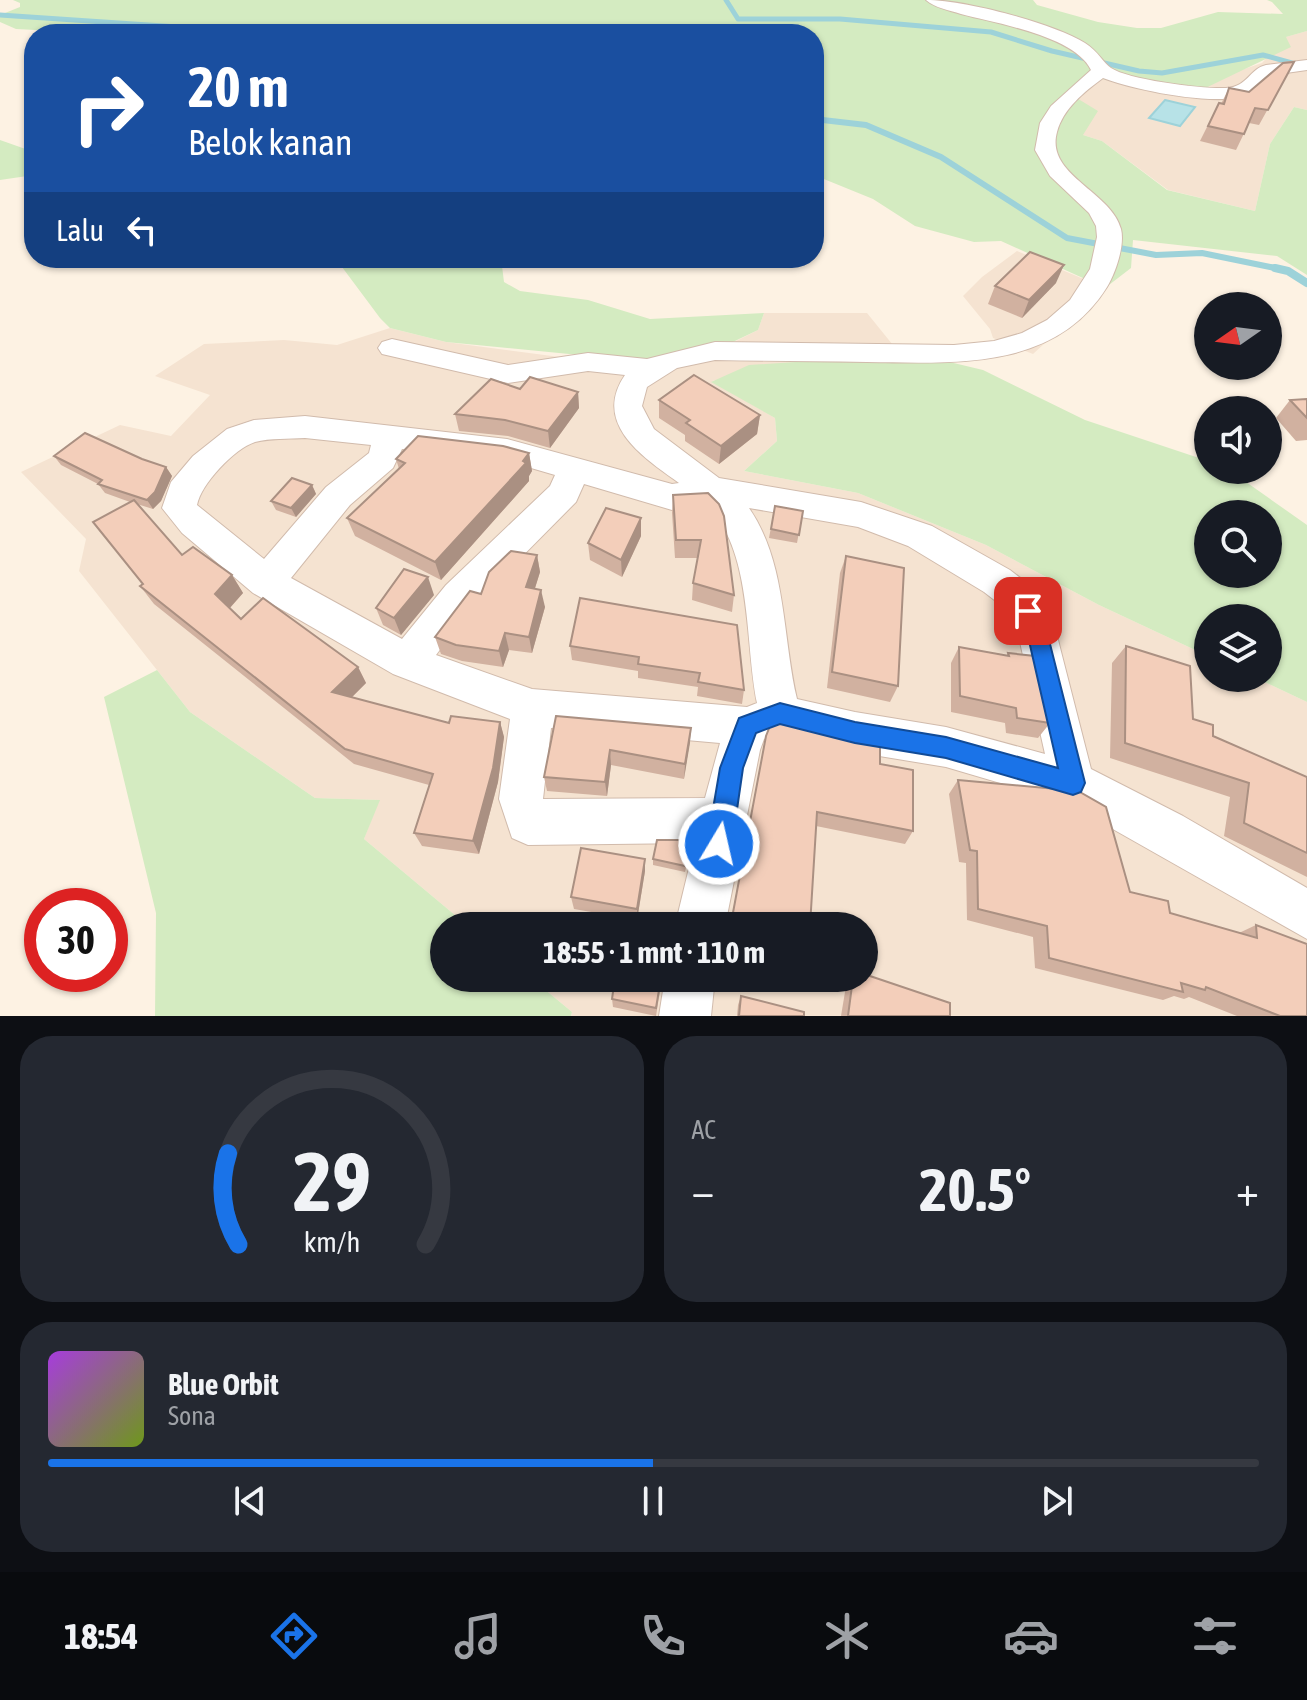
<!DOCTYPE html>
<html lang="id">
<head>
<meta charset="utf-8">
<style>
	body { margin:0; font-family:"Asap Condensed",sans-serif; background:#242831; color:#f1f3f6; height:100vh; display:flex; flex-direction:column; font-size:30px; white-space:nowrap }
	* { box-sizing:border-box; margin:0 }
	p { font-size:26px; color:#9ea1a6 }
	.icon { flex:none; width:44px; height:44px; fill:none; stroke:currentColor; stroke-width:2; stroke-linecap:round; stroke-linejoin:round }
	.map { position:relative; height:1016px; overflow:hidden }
	.side { display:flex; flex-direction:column; gap:20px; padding:20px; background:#0d0f14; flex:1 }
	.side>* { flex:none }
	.guide { position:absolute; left:24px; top:24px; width:800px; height:244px; border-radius:32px; box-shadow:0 2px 6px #0004; background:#1a4fa0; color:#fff; overflow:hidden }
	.needle { width:52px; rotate:256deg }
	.tools { position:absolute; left:1194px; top:292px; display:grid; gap:16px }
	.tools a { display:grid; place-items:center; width:88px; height:88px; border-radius:50%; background:#171b24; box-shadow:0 2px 6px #0004; font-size:40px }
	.speed { position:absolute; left:24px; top:888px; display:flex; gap:16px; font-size:40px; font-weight:700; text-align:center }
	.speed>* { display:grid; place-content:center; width:104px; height:104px; border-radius:50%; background:#171b24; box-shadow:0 2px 6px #0004; line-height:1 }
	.speed .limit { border:12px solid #d22; background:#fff; color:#111 }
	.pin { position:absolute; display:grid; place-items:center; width:68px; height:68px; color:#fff; margin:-34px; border-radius:16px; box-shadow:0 4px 12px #0006 }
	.me { position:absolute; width:88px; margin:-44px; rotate:9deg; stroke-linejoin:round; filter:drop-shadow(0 0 6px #0008) }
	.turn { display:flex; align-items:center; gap:28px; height:168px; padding:0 32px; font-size:36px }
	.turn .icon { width:104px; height:104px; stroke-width:2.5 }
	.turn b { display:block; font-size:56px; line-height:68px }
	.then { display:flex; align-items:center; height:76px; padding:0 32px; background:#0003; gap:16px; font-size:30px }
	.big { font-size:60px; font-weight:700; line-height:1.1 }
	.side .tile { flex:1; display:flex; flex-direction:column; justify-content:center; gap:12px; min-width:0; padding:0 28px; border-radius:32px; background:#242831 }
	.side .dial { align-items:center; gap:0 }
	.dial svg { height:208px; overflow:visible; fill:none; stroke:#363941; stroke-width:7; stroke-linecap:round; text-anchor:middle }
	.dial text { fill:#f1f3f6; stroke:none }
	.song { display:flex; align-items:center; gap:24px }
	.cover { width:96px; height:96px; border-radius:12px; background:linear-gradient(135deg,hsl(280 70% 55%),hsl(80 70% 35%)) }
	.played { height:8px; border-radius:4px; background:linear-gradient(90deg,#1a73e8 50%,#363941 50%) }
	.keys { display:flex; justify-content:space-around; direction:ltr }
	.heat { display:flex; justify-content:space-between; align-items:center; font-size:44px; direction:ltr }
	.side .tiles { flex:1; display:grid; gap:20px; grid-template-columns:1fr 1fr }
	.tile:last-child { grid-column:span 2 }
	.trip { position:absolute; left:430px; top:912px; width:448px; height:80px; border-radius:40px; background:#171b24; box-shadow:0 2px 6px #0004; font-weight:700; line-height:80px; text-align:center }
	.tab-bar { display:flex; height:128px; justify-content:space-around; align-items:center; background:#090b0e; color:#9ea1a6 }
	.tab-bar .icon { width:56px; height:56px }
	.tab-bar .current { color:#1a73e8 }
	.tab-bar b { font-size:36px; color:#f1f3f6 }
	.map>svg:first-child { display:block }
	.residential { fill:#f5e3d1 }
	.green { fill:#d4ebc1; fill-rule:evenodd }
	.water { fill:#b7e2e7; stroke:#9dd2d9; stroke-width:2 }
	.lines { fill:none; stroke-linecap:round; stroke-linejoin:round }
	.stream-far2 { stroke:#9dd2d9; stroke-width:5 }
	.stream-far1 { stroke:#9dd2d9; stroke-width:6 }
	.stream { stroke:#9dd2d9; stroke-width:8 }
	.minor-casing { stroke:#d1bbac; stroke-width:2 }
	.minor { fill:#fff; fill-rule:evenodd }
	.wall { fill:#d1b1a0 }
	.shaded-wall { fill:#aa9082 }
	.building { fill:#f3ceba; stroke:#aa9082; stroke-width:2 }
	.route { fill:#1a73e8; stroke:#114b97; stroke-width:2 }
</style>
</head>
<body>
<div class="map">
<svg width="1307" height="1016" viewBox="0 0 1307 1016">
	<rect width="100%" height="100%" fill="#fdf2e3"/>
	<!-- residential -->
	<g class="residential">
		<polygon points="1307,31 1307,110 1294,107 1270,144 1255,211 1168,190 1102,141 1083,135 1074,97 1092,80 1102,79 1170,94 1262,63 1286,37"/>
		<polygon points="1017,251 1105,288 1033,354 993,338 990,329 963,296 982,277"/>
		<polygon points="764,313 867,313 901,355 712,381 775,418 777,441 744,471 858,493 986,545 1099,605 1208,656 1208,678 1256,678 1307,702 1307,1016 571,1016 572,1012 531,978 864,978 864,926 468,926 364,839 379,800 315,798 190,712 79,571 86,539 21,472 120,425 171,436 210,395 155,376 204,344 284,340 337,345 390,328 446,342 575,359 686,366 758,330"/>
	</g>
	<!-- green -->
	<g class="green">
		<polygon points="13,0 1033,0 1037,5 1098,22 1137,28 1161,28 1218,12 1283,14 1272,2 1267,0 1307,0 1307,31 1286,37 1291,47 1193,94 1170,94 1102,79 1092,80 1075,97 1098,111 1083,135 1102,141 1167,190 1255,211 1270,144 1294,107 1307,110 1307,275 1277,256 1133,240 1131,268 1105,288 1001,241 974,242 915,226 873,199 814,175 814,34 96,33 16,29 0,22 0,15 20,7 20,3"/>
		<polygon points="0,140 34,152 34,175 0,180"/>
		<polygon points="323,258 501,258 504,282 520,291 588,300 650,319 764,313 758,330 716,350 661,363 446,342 390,328 380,318 342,267"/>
		<path d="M916,354L983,370L1085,420L1208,461V470H1229L1307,525V702L1256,678H1268V618H1208V656L1099,605L986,545L858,493L744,471L777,441L775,418L711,382L749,365ZM1208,514H1268V574H1208Z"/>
		<polygon points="157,670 190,712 315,798 380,800 364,839 468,926 444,926 444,978 531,978 572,1012 571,1016 155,1016 156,913 104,697"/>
	</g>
	<!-- water -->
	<polygon class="water" points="1165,100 1195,107 1180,126 1149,118"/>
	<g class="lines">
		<!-- stream-far2 -->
		<g class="stream-far2">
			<polyline points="726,0 738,19 840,19 991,32 1052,51 1139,71 1162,73 1263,55 1307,67"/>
			<polyline points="0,15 282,34"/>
			<polyline points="814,119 818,119"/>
		</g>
		<!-- stream-far1 -->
		<polyline class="stream-far1" points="814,119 866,125 941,157 1067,238 1156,255 1202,253 1285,270"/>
		<!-- stream -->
		<polyline class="stream" points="1275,268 1288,271 1307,283"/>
		<!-- minor casing -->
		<g class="minor-casing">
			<g id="minor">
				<path d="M926,0C965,0 1052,23 1085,43C1098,51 1104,64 1111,68C1129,80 1203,89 1226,88C1248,87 1249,69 1266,65L1307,60V70L1272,75C1268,79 1264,86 1260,89C1233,112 1134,90 1103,78C1084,92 1063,109 1057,132C1045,175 1111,191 1121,229C1125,245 1116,272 1107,287C1055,371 954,363 867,362C816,361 766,361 715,360L677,368L647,387L642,406L654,429L719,478L861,502L932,526L1010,570L1032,587L1056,632L1091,769L1183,816L1307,888V939L1065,802L946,767L855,752L779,733L764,739L760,750L725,926H675L695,843L528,845L512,838L499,799L510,719L393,674L253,593L182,533L162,508L171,482L193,456L227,429L254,420L305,416L507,439L672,484L679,483C642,457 592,423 625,375L588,371L508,383L382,354L378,348L382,342L392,339L508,365L588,353L647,359L715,342L954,345L994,341L1022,333L1047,320L1070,300L1090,269L1097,237L1096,226L1089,213L1050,176L1035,150L1040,123L1051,106L1091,70C1075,36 995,23 961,14C949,10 935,8 926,0ZM305,438L371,445L369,453L326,487L264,559L197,505C201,484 234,449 255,442C270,438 289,439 305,438ZM402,449L507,461L555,475L550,486L446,585L402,639L291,578L350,505L393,468ZM584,484L672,510L703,501C754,548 744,639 757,703L747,707L532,689L436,655L472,607L576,502ZM749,508L858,527L908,546L984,592L1006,609L1018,633L1045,754L946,727L855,712L797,699C782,636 787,563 749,508ZM551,728L720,743L705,798L543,799Z"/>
				<polygon points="665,978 715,978 711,1016 659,1016"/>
			</g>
		</g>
		<!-- minor -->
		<use href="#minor" class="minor"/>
	</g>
	<!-- wall -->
	<g class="wall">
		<polygon points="1294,62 1259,125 1249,123 1236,150 1200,141 1219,103 1221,104 1229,88 1249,92"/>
		<polygon points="1056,283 1022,318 988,304 995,286"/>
		<polygon points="520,389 578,392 579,408 550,448 508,436 459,431 455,414"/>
		<polygon points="1307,399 1307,440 1296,441 1276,418 1290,400"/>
		<polygon points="659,400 760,415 757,434 719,464 685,441 685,435 659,418"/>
		<polygon points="529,453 532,471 529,476 529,481 441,580 355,536 347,518 399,469 396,459"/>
		<polygon points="54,456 142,459 166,467 172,476 161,501 153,509 137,504 182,555 232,575 243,593 230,608 241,619 358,667 366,683 352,697 449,723 500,722 504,737 498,782 479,854 422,846 414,833 429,785 354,764 154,604 140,586 143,584 130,502 105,493 98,484 61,465"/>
		<polygon points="312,485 316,494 296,517 276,510 271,501"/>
		<polygon points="673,495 734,595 732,612 692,600 693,583 698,558 675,558 672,513"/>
		<polygon points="775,506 803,511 797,543 769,538"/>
		<polygon points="641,536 622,577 590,560 588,543"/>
		<polygon points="537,555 540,572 535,588 545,607 532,653 509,650 503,667 462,661 441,654 435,637 481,594"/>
		<polygon points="846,556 898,686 890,702 827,688 840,573"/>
		<polygon points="434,595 401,635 383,625 376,608"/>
		<polygon points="580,598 744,690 742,704 697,696 698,687 638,678 638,671 572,660 570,646"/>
		<polygon points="1126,646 1193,719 1213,736 1307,777 1307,877 1224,836 1230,797 1110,758 1112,663"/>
		<polygon points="959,647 1006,656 1008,653 1050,723 1038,738 1006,733 1005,723 951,712 951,663"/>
		<polygon points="556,716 691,728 684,779 611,765 607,796 547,791 544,777"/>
		<polygon points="766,736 880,764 913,831 905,844 816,826 810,926 730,926"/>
		<polygon points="958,780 1130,892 1170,913 1239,933 1256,925 1307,1016 1237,1016 1189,997 1184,999 1174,996 1163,1000 1035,968 1033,937 967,920 966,863 959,862 949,794"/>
		<polygon points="692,840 685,872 653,865 653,859"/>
		<polygon points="645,871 637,920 574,909 571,897"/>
		<polygon points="615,978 662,978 656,1016 613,1007 612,999"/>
		<polygon points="849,978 864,978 950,1016 841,1016 847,980"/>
		<polygon points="741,996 804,1016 737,1016 738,1005"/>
	</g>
	<!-- shaded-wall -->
	<g class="shaded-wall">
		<polygon points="1064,265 1056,283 1022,318 1029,300"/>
		<polygon points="578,392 579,408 550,448 548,431"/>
		<polygon points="760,415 757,434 719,464 721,446"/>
		<polygon points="529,453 532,471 529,476 529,481 441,580 435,562"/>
		<polygon points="166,467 172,476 161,501 153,509 147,500"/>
		<polygon points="312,485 316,494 296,517 291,508"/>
		<polygon points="641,518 641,536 622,577 621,560"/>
		<polygon points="537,555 540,572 530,604 526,587"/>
		<polygon points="232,575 243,593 227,611 215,594"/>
		<polygon points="428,577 434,595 401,635 394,618"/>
		<polygon points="541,590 545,607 532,653 529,637"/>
		<polygon points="505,633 509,650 503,667 499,651"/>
		<polygon points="358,667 366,683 341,708 332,692"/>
		<polygon points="500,722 504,737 498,782 479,854 473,841"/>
		<polygon points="691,728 690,743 684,779 685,764"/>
		<polygon points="610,750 611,765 607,796 605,782"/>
		<polygon points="645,859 645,871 637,920 637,909"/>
	</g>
	<!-- building -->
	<g class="building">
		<polygon points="1294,62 1268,110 1255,108 1244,134 1208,126 1219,103 1224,104 1229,88 1249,92 1283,63"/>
		<polygon points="1030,252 1064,265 1029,300 995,286"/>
		<polygon points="694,375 760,415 721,446 686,423 690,420 659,400"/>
		<polygon points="530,377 578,392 548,431 505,420 455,414 491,379 520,389"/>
		<polygon points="1307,399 1307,418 1290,400"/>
		<polygon points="85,433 142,459 166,467 155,492 147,500 98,484 102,480 54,456"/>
		<polygon points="418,436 503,446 529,453 523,461 526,463 435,562 347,518 405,463 396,459"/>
		<polygon points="292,478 312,485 291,508 271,501"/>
		<polygon points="708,493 719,504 724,516 734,595 693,583 701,540 676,540 673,495"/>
		<polygon points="134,500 182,555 193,547 232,575 215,594 241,619 263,598 358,667 332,692 449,723 451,716 500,722 493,768 473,841 414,833 433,774 345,749 140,586 143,584 93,522"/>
		<polygon points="775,506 803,511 799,535 771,529"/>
		<polygon points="606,508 641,518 621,560 588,543"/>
		<polygon points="511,551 537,555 526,587 541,590 529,637 505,633 499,651 456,645 435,637 470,591 481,594 489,572"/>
		<polygon points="846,556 904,568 898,686 832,672"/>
		<polygon points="404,569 428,577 394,618 376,608"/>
		<polygon points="580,598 737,625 744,690 698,682 700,673 638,664 639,657 570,646"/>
		<polygon points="1126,646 1190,666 1193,719 1213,725 1213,736 1307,777 1307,853 1244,823 1249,783 1125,743"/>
		<polygon points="959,647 1009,656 1008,653 1035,656 1050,723 1017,718 1016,708 960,696"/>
		<polygon points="556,716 691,728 685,764 610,750 605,782 544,777"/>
		<polygon points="781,722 880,743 880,764 913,770 913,831 817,812 810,926 771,926 732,918 766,736 770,726"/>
		<polygon points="958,780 1078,791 1106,807 1130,892 1168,901 1170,913 1257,938 1256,925 1307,944 1307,1016 1280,1016 1206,987 1205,990 1181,983 1183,992 1049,958 1047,926 978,909 977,851 970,850"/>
		<polygon points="657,840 692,840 685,866 653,859"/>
		<polygon points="581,848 645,859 637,909 571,897"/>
		<polygon points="864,974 950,1003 950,1016 848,1016 853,978 864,978"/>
		<polygon points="615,978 661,978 656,1008 612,999"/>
		<polygon points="741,996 804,1012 804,1016 739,1016"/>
	</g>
	<!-- route -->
	<polygon class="route" points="1028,602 1035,605 1047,632 1085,783 1081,792 1073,795 946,758 855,743 780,724 756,733 743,768 732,844 728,852 719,856 710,852 707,844 720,768 739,718 780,703 855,722 946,737 1058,768 1027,632 1018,611 1021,605"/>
</svg>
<div class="tools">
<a><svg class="needle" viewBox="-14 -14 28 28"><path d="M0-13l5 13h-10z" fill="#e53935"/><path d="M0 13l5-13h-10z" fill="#9ea1a6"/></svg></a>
<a><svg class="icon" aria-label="sound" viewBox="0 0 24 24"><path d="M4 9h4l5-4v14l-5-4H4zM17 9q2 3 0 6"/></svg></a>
<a><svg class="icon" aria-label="search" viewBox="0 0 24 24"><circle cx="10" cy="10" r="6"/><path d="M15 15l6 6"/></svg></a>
<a><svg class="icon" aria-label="layers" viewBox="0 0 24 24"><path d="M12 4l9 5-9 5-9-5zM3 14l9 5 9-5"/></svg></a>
</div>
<div class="speed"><div class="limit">30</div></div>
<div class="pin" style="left:1028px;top:611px;background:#d93025"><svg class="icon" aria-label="arrive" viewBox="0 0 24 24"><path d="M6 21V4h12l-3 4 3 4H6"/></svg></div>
<svg class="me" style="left:719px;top:844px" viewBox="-20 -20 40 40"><circle r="17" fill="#1a73e8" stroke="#fff" stroke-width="3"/><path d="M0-11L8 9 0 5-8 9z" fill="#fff"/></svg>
<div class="trip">18:55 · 1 mnt · 110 m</div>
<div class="guide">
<div class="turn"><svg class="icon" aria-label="right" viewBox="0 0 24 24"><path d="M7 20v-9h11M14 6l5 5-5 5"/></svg><div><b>20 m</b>Belok kanan</div></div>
<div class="then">Lalu<svg class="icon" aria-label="left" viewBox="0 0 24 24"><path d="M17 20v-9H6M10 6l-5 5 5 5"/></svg></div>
</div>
</div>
<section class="side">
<div class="tiles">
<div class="tile dial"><svg viewBox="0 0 100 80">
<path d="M14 69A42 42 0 1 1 86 69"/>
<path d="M14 69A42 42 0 0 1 10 34" stroke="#1a73e8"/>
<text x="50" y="56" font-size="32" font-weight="700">29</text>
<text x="50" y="72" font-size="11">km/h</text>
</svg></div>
<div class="tile"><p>AC</p>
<div class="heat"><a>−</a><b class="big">20.5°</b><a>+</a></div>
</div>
<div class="tile">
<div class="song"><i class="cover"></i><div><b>Blue Orbit</b><p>Sona</p></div></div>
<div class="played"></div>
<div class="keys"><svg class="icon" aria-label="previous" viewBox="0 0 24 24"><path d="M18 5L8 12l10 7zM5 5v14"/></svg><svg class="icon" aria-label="pause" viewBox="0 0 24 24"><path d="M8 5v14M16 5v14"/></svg><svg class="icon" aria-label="next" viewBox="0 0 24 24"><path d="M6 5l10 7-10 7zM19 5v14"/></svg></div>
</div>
</div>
</section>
<nav class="tab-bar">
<b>18:54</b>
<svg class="icon current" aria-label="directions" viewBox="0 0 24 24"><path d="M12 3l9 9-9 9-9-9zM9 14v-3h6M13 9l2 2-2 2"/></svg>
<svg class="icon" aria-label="music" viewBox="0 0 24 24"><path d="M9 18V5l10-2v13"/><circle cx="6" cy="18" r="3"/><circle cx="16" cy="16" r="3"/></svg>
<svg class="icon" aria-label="phone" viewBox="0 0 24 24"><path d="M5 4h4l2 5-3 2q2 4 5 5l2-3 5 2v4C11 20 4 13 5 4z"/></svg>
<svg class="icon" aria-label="climate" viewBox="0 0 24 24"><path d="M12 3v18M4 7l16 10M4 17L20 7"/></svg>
<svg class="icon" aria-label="car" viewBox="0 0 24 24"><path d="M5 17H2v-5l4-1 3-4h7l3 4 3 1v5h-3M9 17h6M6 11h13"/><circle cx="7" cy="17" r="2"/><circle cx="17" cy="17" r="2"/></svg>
<svg class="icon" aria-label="filters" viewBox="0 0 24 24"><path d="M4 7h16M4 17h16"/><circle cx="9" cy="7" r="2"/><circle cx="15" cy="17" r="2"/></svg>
</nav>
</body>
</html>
